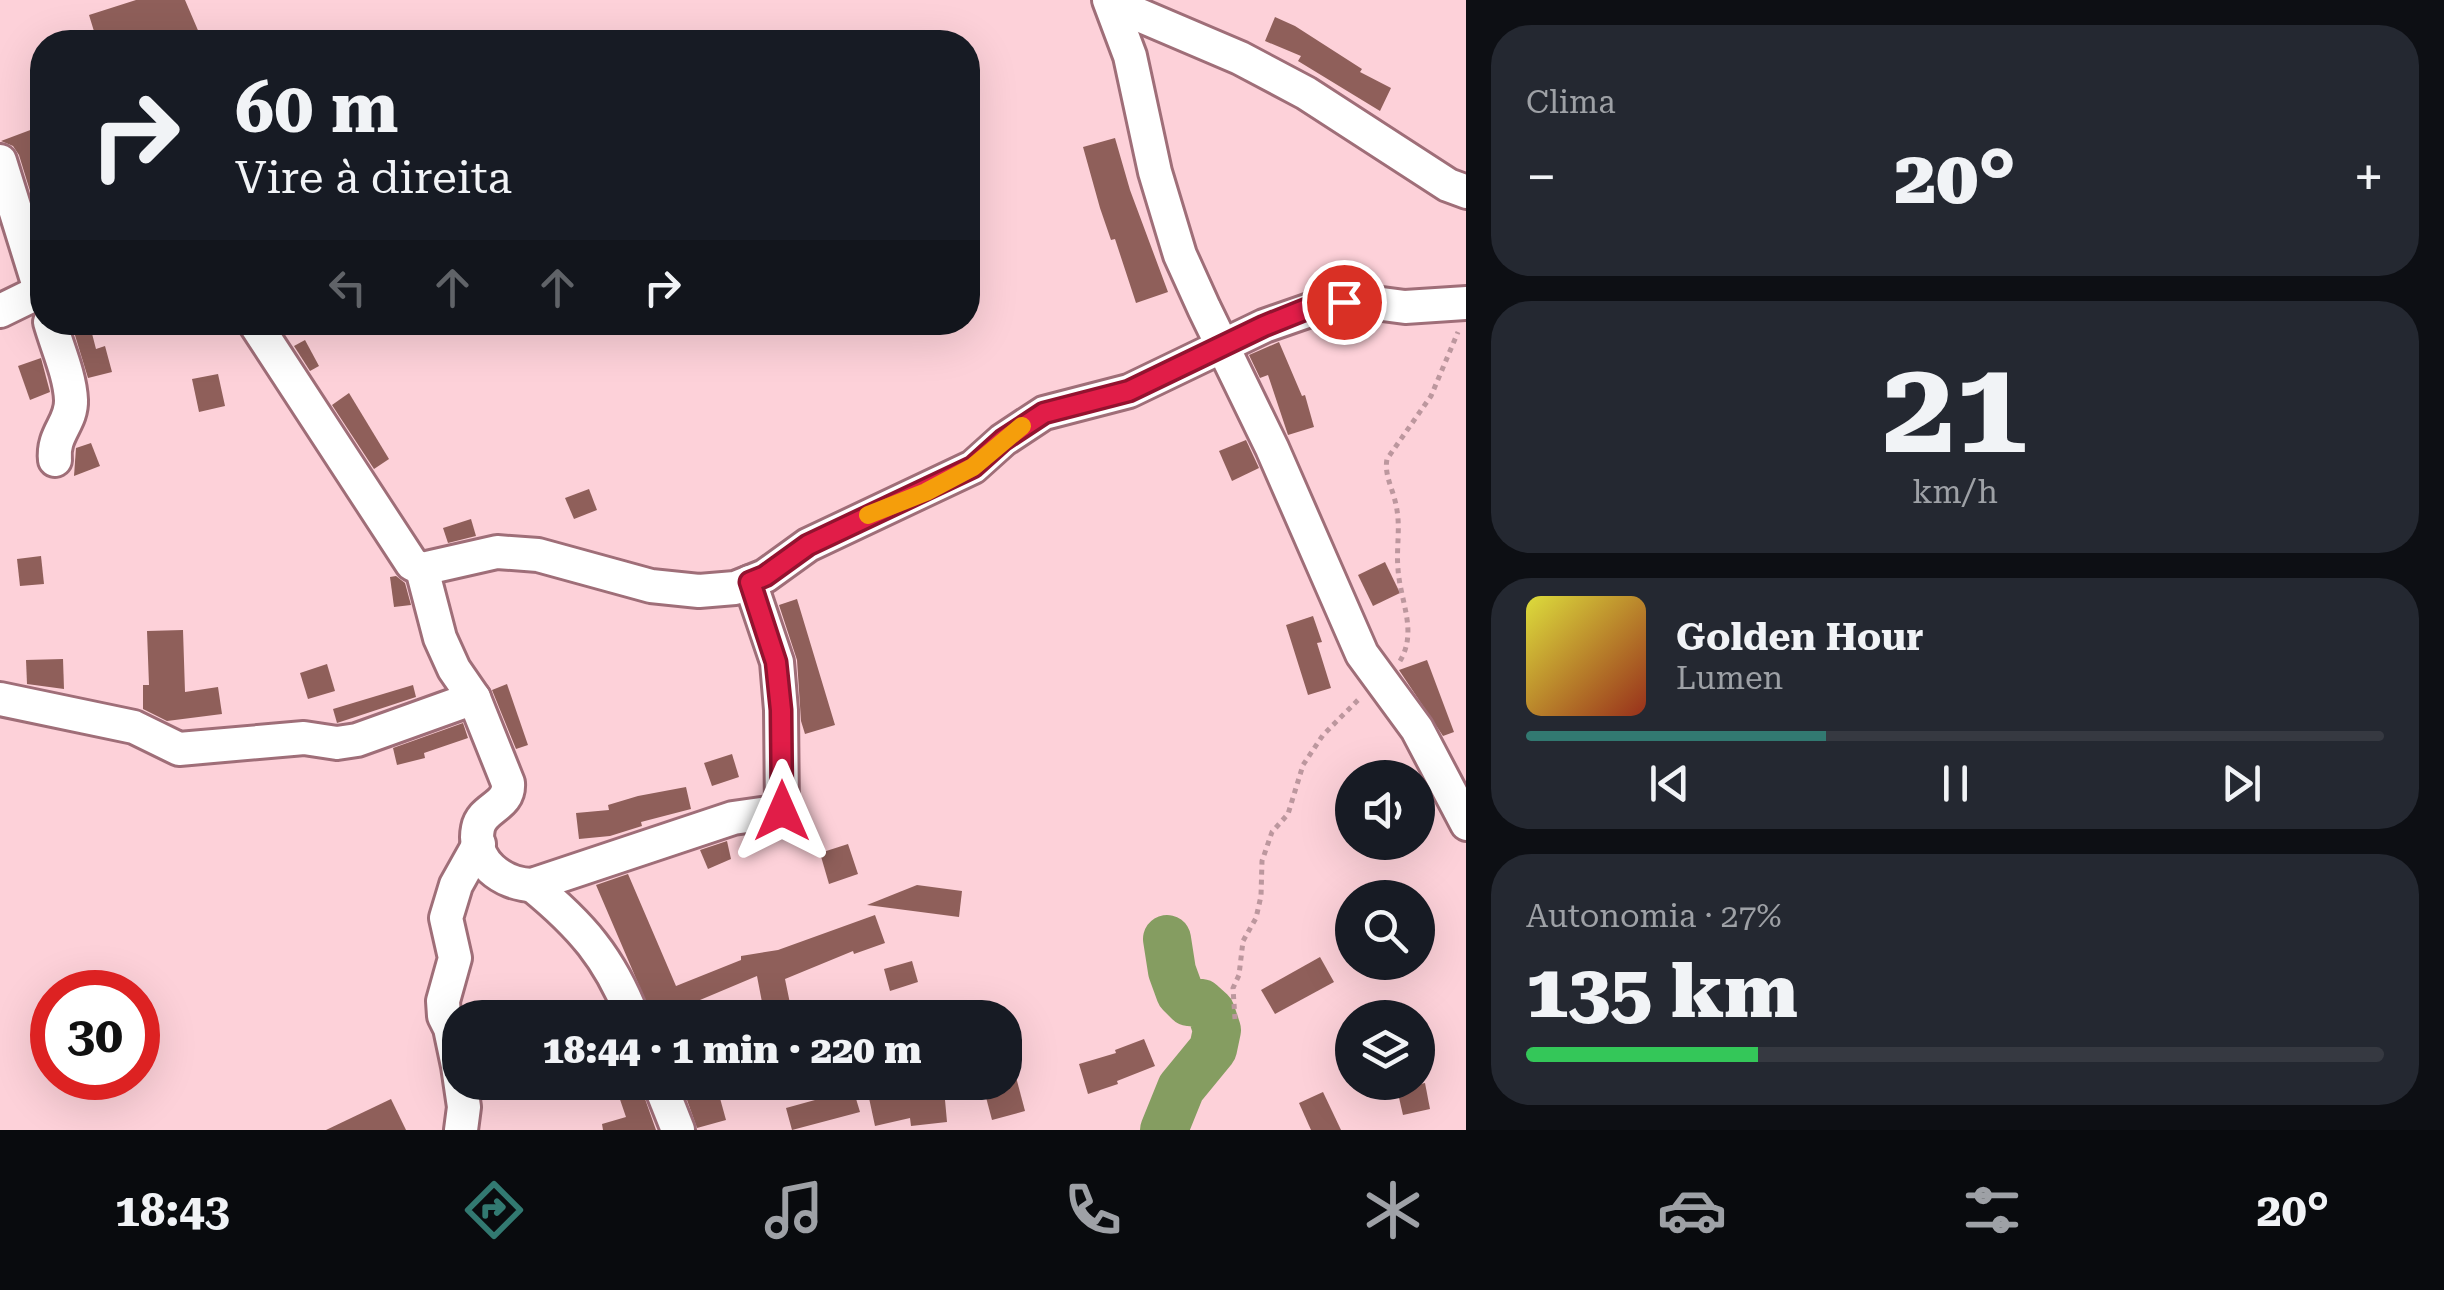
<!DOCTYPE html>
<html lang="pt">
<head>
<meta charset="utf-8">
<style>
	body { margin:0; font-family:"Roboto Serif",serif; background:#242831; color:#f1f3f6; height:100vh; display:flex; flex-direction:column; font-size:38px; white-space:nowrap }
	* { box-sizing:border-box; margin:0 }
	p { font-size:32px; color:#9ea1a6 }
	.icon { flex:none; width:55px; height:55px; fill:none; stroke:currentColor; stroke-width:2; stroke-linecap:round; stroke-linejoin:round }
	.map { position:relative; flex:1; overflow:hidden }
	.side { display:flex; flex-direction:column; gap:25px; padding:25px; background:#0d0f14; width:978px }
	.side>* { flex:none }
	.top-card { position:absolute; left:30px; top:30px; width:950px; height:305px; border-radius:40px; box-shadow:0 10px 40px #0002; background:#171b24; color:#f1f3f6; overflow:hidden }
	.fabs { position:absolute; left:1335px; top:760px; display:grid; gap:20px }
	.fabs a { display:grid; place-items:center; width:100px; height:100px; border-radius:50%; background:#171b24; box-shadow:0 10px 40px #0002; font-size:50px }
	.speed { position:absolute; left:30px; top:970px; display:flex; gap:20px; font-size:50px; font-weight:700; text-align:center }
	.speed>* { display:grid; place-content:center; width:130px; height:130px; border-radius:50%; background:#171b24; box-shadow:0 10px 40px #0002; line-height:1 }
	.speed .limit { border:15px solid #d22; background:#fff; color:#111 }
	.pin { position:absolute; display:grid; place-items:center; width:85px; height:85px; color:#fff; margin:-42px; border:5px solid #fff; border-radius:50%; box-shadow:0 2px 10px #0007 }
	.me { position:absolute; width:110px; margin:-55px; rotate:0deg; stroke-linejoin:round; filter:drop-shadow(0 0 8px #0008) }
	.turn { display:flex; align-items:center; gap:35px; height:210px; padding:0 40px; font-size:45px }
	.turn .icon { width:130px; height:130px; stroke-width:2.5 }
	.turn b { display:block; font-size:70px; line-height:85px }
	.lanes { display:flex; align-items:center; height:95px; padding:0 40px; background:#0003; justify-content:center; gap:50px; direction:ltr }
	.lanes .off { opacity:.35 }
	.big { font-size:75px; font-weight:800; line-height:1.1 }
	.side .tile { flex:1; display:flex; flex-direction:column; justify-content:center; gap:15px; min-width:0; padding:0 35px; border-radius:40px; background:#242831 }
	.side .dial { align-items:center; gap:0 }
	.dial b { font-size:130px; line-height:1 }
	.song { display:flex; align-items:center; gap:30px }
	.cover { width:120px; height:120px; border-radius:15px; background:linear-gradient(135deg,hsl(60 70% 55%),hsl(10 70% 35%)) }
	.played { height:10px; border-radius:5px; background:linear-gradient(90deg,#327971 35%,#363941 35%) }
	.keys { display:flex; justify-content:space-around; direction:ltr }
	.heat { display:flex; justify-content:space-between; align-items:center; font-size:55px; direction:ltr }
	.charge { height:15px; border-radius:8px; background:linear-gradient(90deg,#34c759 27%,#363941 0) }
	.trip { position:absolute; left:442px; top:1000px; width:580px; height:100px; border-radius:40px; background:#171b24; box-shadow:0 10px 40px #0002; font-weight:800; line-height:100px; text-align:center }
	.tabs { display:flex; height:160px; justify-content:space-around; align-items:center; background:#090b0e; color:#9ea1a6 }
	.tabs .icon { width:70px; height:70px }
	.tabs .selected { color:#327971 }
	.tabs b { font-size:45px; color:#f1f3f6 }
	main { display:flex; flex:1; min-height:0 }
	.map>svg:first-child { display:block }
	.lines { fill:none; stroke-linecap:round; stroke-linejoin:round }
	.river { stroke:#859d61; stroke-width:48 }
	.building { fill:#8f5f5a }
	.minor-casing { stroke:#9f6e78; stroke-width:38 }
	.path { stroke:#bc979e; stroke-width:5; stroke-dasharray:5 5; stroke-linecap:butt }
	.minor { stroke:#fff; stroke-width:32 }
	.route-casing { stroke:#92132f; stroke-width:25 }
	.route { stroke:#e11d48; stroke-width:18 }
	.slow { stroke:#f59e0b; stroke-width:18 }
</style>
</head>
<body>
<main>
<div class="map">
<svg width="1467" height="1130" viewBox="0 0 1467 1130">
	<rect width="100%" height="100%" fill="#fdd1d9"/>
	<g class="lines">
		<!-- river -->
		<polyline class="river" points="1164,1130 1181,1088 1213,1049 1217,1030 1211,1012 1201,1003 1189,1002 1180,993 1172,971 1167,939"/>
	</g>
	<!-- building -->
	<g class="building">
		<polygon points="136,0 185,0 203,42 132,42 128,32 97,41 89,15"/>
		<polygon points="1275,17 1295,26 1362,69 1360,72 1391,88 1380,111 1298,61 1301,56 1265,41"/>
		<polygon points="33,129 42,153 42,230 19,155 13,146 1,141"/>
		<polygon points="1115,138 1130,190 1168,292 1136,303 1115,239 1111,240 1100,208 1083,147"/>
		<polygon points="71,322 89,322 96,349 105,346 112,372 88,378"/>
		<polygon points="305,340 319,366 310,371 294,346"/>
		<polygon points="1279,342 1302,396 1305,395 1314,427 1288,435 1268,375 1260,378 1249,355"/>
		<polygon points="41,358 50,392 30,400 18,366"/>
		<polygon points="218,374 225,406 199,412 192,379"/>
		<polygon points="349,393 389,459 374,469 332,405"/>
		<polygon points="1246,440 1259,468 1232,481 1219,451"/>
		<polygon points="91,443 100,466 74,476 76,448"/>
		<polygon points="589,489 597,510 574,519 565,498"/>
		<polygon points="471,519 476,536 448,543 443,528"/>
		<polygon points="41,556 44,584 20,586 17,559"/>
		<polygon points="1385,562 1400,593 1373,606 1358,575"/>
		<polygon points="396,576 405,583 411,605 394,607 390,577"/>
		<polygon points="797,599 835,725 805,734 801,721 797,660 779,605"/>
		<polygon points="1313,616 1322,642 1317,643 1331,688 1308,695 1286,625"/>
		<polygon points="183,630 185,692 218,687 222,714 167,721 143,709 143,685 149,685 147,631"/>
		<polygon points="63,659 64,689 27,684 26,660"/>
		<polygon points="1427,660 1454,732 1443,736 1399,670"/>
		<polygon points="327,664 335,691 308,699 300,673"/>
		<polygon points="507,684 528,745 516,749 492,690"/>
		<polygon points="413,685 416,697 337,723 333,709"/>
		<polygon points="463,723 468,738 424,753 425,758 397,765 393,748"/>
		<polygon points="732,754 739,777 712,786 704,763"/>
		<polygon points="686,787 691,809 641,822 642,826 610,836 579,839 576,813 609,810 608,805 638,796"/>
		<polygon points="727,841 731,859 708,869 700,850"/>
		<polygon points="848,844 858,874 829,884 820,853"/>
		<polygon points="628,874 676,986 741,960 741,956 778,950 875,915 885,943 854,954 853,951 785,979 793,1018 765,1018 757,976 681,1008 686,1018 653,1018 596,885"/>
		<polygon points="917,885 962,891 959,917 867,905"/>
		<polygon points="1320,957 1334,982 1275,1014 1261,990"/>
		<polygon points="912,961 918,982 890,991 884,969"/>
		<polygon points="1144,1039 1155,1066 1117,1081 1118,1084 1088,1094 1079,1064 1116,1053 1115,1050"/>
		<polygon points="1016,1077 1025,1111 992,1120 983,1086"/>
		<polygon points="614,1082 639,1082 656,1130 603,1130 602,1124 626,1117"/>
		<polygon points="845,1082 851,1082 860,1112 792,1130 786,1108 815,1100 812,1092"/>
		<polygon points="1425,1083 1430,1109 1403,1115 1397,1089"/>
		<polygon points="944,1089 947,1122 911,1126 910,1118 875,1126 869,1098 901,1092"/>
		<polygon points="718,1091 726,1120 697,1128 687,1100"/>
		<polygon points="1323,1092 1341,1130 1311,1130 1299,1103"/>
		<polygon points="391,1099 406,1130 326,1130"/>
	</g>
	<g class="lines">
		<!-- minor casing -->
		<g class="minor-casing">
			<g id="minor">
				<polyline points="1109,0 1130,56 1155,172 1180,255 1204,308 1272,448 1362,654 1417,729 1467,824"/>
				<polyline points="1111,3 1240,58 1306,93 1448,185 1467,192"/>
				<polyline points="0,161 42,296"/>
				<polyline points="0,311 41,291"/>
				<path d="M50,322C57,347 70,375 71,400C72,423 52,434 55,460"/>
				<polyline points="254,322 412,564 422,569 497,552 538,555 651,586 699,591 735,588 765,576 808,545 973,467 1003,440 1044,413 1129,391 1264,326 1333,302 1367,302 1405,307 1467,303"/>
				<path d="M422,569L440,638L454,669L474,698L508,783C510,807 482,807 478,828C471,862 503,884 532,885L733,818L782,811L781,710L777,662L750,582"/>
				<polyline points="0,699 134,727 179,749 304,738 337,743 357,740 474,698"/>
				<path d="M532,885C581,925 610,958 633,1018"/>
				<polyline points="659,1082 678,1130"/>
				<polyline points="461,1130 464,1107 458,1066 450,1028 444,1016 443,1001 455,958 446,918 456,885 479,844"/>
			</g>
		</g>
		<!-- path -->
		<g class="path">
			<path d="M1400,661C1418,631 1400,601 1398,569C1396,547 1401,527 1396,505C1393,489 1384,475 1387,459L1431,396L1458,332"/>
			<polyline points="1235,1019 1233,988 1239,975 1243,941 1256,918 1261,896 1262,861 1272,832 1288,814 1303,765 1323,735 1359,699"/>
		</g>
		<!-- minor -->
		<use href="#minor" class="minor"/>
	</g>
	<g class="lines">
		<!-- route casing -->
		<g class="route-casing">
			<polyline id="route" points="782,811 781,710 776,662 750,582 765,576 808,545 973,467 1003,440 1044,413 1129,391 1264,326 1314,306 1344,302"/>
		</g>
		<!-- route -->
		<use href="#route" class="route"/>
		<!-- slow -->
		<polyline class="slow" points="868,515 926,492 973,467 1022,426"/>
	</g>
</svg>
<div class="fabs">
<a><svg class="icon" aria-label="sound" viewBox="0 0 24 24"><path d="M4 9h4l5-4v14l-5-4H4zM17 9q2 3 0 6"/></svg></a>
<a><svg class="icon" aria-label="search" viewBox="0 0 24 24"><circle cx="10" cy="10" r="6"/><path d="M15 15l6 6"/></svg></a>
<a><svg class="icon" aria-label="layers" viewBox="0 0 24 24"><path d="M12 4l9 5-9 5-9-5zM3 14l9 5 9-5"/></svg></a>
</div>
<div class="speed"><div class="limit">30</div></div>
<div class="pin" style="left:1344px;top:302px;background:#d93025"><svg class="icon" aria-label="arrive" viewBox="0 0 24 24"><path d="M6 21V4h12l-3 4 3 4H6"/></svg></div>
<svg class="me" style="left:782px;top:811px" viewBox="-20 -20 40 40"><path d="M0-17L14 15 0 8-14 15z" fill="#e11d48" stroke="#fff" stroke-width="4"/></svg>
<div class="trip">18:44 · 1 min · 220 m</div>
<div class="top-card">
<div class="turn"><svg class="icon" aria-label="right" viewBox="0 0 24 24"><path d="M7 20v-9h11M14 6l5 5-5 5"/></svg><div><b>60 m</b>Vire à direita</div></div>
<div class="lanes"><svg class="icon off" aria-label="left" viewBox="0 0 24 24"><path d="M17 20v-9H6M10 6l-5 5 5 5"/></svg><svg class="icon off" aria-label="ahead" viewBox="0 0 24 24"><path d="M12 20V5M6 11l6-6 6 6"/></svg><svg class="icon off" aria-label="ahead" viewBox="0 0 24 24"><path d="M12 20V5M6 11l6-6 6 6"/></svg><svg class="icon" aria-label="right" viewBox="0 0 24 24"><path d="M7 20v-9h11M14 6l5 5-5 5"/></svg></div>
</div>
</div>
<section class="side">
<div class="tile"><p>Clima</p>
<div class="heat"><a>−</a><b class="big">20°</b><a>+</a></div>
</div>
<div class="tile dial"><b>21</b><p>km/h</p></div>
<div class="tile">
<div class="song"><i class="cover"></i><div><b>Golden Hour</b><p>Lumen</p></div></div>
<div class="played"></div>
<div class="keys"><svg class="icon" aria-label="previous" viewBox="0 0 24 24"><path d="M18 5L8 12l10 7zM5 5v14"/></svg><svg class="icon" aria-label="pause" viewBox="0 0 24 24"><path d="M8 5v14M16 5v14"/></svg><svg class="icon" aria-label="next" viewBox="0 0 24 24"><path d="M6 5l10 7-10 7zM19 5v14"/></svg></div>
</div>
<div class="tile"><p>Autonomia · 27%</p><b class="big">135 km</b><div class="charge"></div></div>
</section>
</main>
<nav class="tabs">
<b>18:43</b>
<svg class="icon selected" aria-label="directions" viewBox="0 0 24 24"><path d="M12 3l9 9-9 9-9-9zM9 14v-3h6M13 9l2 2-2 2"/></svg>
<svg class="icon" aria-label="music" viewBox="0 0 24 24"><path d="M9 18V5l10-2v13"/><circle cx="6" cy="18" r="3"/><circle cx="16" cy="16" r="3"/></svg>
<svg class="icon" aria-label="phone" viewBox="0 0 24 24"><path d="M5 4h4l2 5-3 2q2 4 5 5l2-3 5 2v4C11 20 4 13 5 4z"/></svg>
<svg class="icon" aria-label="climate" viewBox="0 0 24 24"><path d="M12 3v18M4 7l16 10M4 17L20 7"/></svg>
<svg class="icon" aria-label="car" viewBox="0 0 24 24"><path d="M5 17H2v-5l4-1 3-4h7l3 4 3 1v5h-3M9 17h6M6 11h13"/><circle cx="7" cy="17" r="2"/><circle cx="17" cy="17" r="2"/></svg>
<svg class="icon" aria-label="filters" viewBox="0 0 24 24"><path d="M4 7h16M4 17h16"/><circle cx="9" cy="7" r="2"/><circle cx="15" cy="17" r="2"/></svg>
<b>20°</b>
</nav>
</body>
</html>
